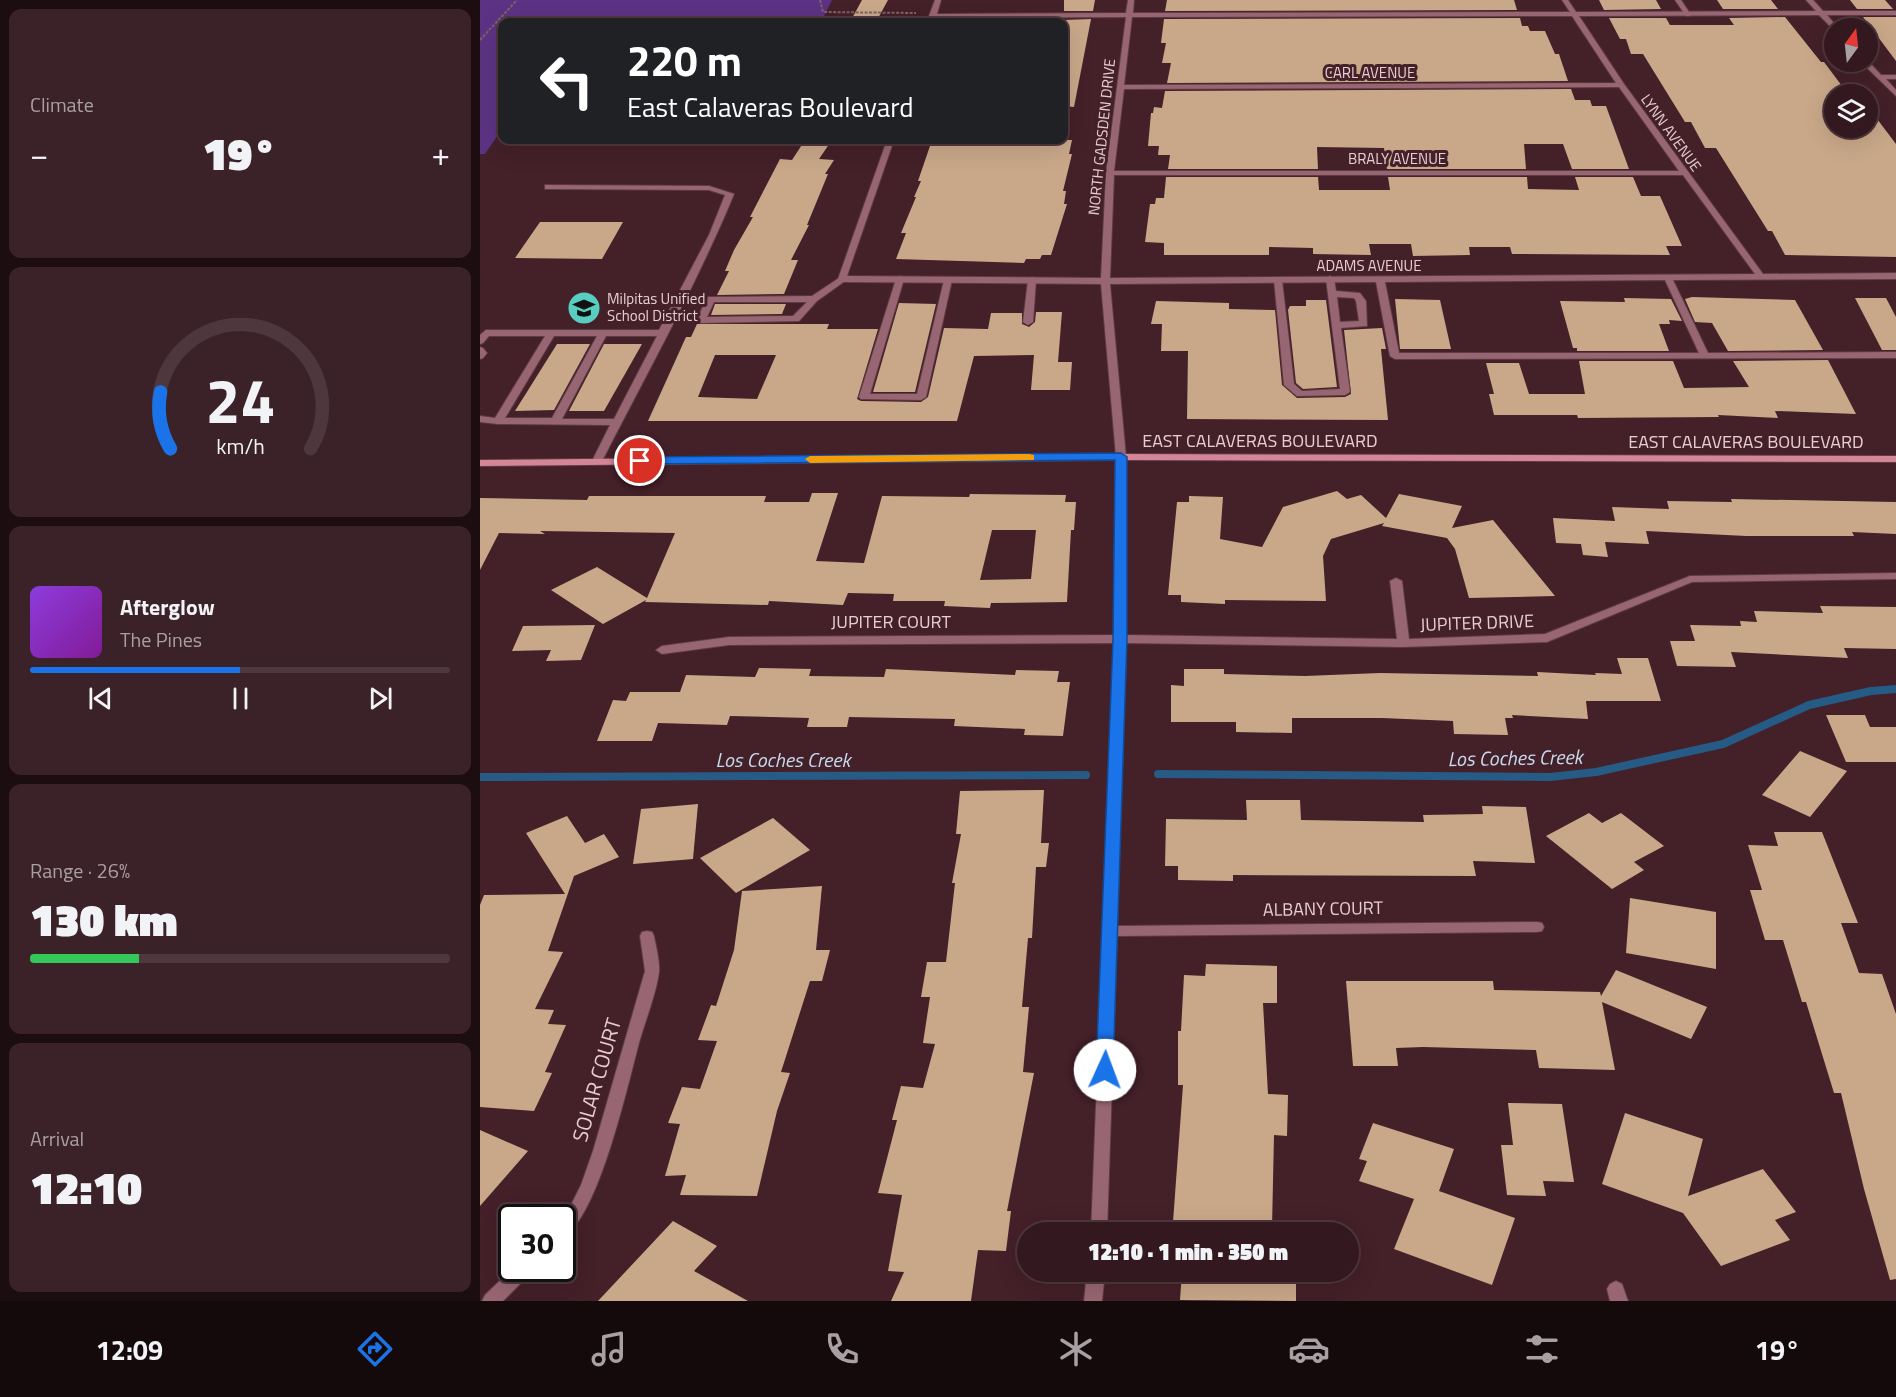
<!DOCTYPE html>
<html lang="en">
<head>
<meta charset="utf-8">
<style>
	body { margin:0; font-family:"Titillium Web",sans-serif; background:#3b2128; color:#f1f3f6; height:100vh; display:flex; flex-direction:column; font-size:22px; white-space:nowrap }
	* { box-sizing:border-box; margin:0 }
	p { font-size:20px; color:#a9a0a4 }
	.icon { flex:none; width:33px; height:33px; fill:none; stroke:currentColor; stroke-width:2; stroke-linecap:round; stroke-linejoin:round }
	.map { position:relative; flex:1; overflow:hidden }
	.sheet { display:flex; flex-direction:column; gap:9px; padding:9px; background:#1c0d11; width:480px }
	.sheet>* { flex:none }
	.top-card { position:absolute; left:18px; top:18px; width:570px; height:126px; border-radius:12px; box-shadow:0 6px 24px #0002,0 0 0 2px #4e373d; background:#202124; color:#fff; overflow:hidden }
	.needle { width:39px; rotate:15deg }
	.controls { position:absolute; left:1344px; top:18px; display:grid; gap:12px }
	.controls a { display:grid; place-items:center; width:54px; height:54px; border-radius:50%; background:#33181f; box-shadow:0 6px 24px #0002,0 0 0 2px #4e373d; font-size:30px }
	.speed { position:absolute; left:18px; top:1204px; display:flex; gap:12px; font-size:30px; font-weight:700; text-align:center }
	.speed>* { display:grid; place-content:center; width:78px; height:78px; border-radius:50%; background:#33181f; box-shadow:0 6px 24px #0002,0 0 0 2px #4e373d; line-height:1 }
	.speed .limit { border:3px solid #111; border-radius:9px; background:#fff; color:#111 }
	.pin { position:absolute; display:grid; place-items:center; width:51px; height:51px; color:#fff; margin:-26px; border:3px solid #fff; border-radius:50%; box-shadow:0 2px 6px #0007 }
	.me { position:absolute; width:66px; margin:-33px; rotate:2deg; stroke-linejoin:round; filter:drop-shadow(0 0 4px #0008) }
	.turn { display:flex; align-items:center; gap:21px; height:126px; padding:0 30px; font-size:27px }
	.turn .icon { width:78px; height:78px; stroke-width:2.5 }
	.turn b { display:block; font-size:42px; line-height:51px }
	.big { font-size:45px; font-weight:800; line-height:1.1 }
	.sheet .tile { flex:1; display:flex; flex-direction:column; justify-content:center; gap:9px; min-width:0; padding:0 21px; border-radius:12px; background:#3b2128 }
	.sheet .dial { align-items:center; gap:0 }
	.dial svg { height:156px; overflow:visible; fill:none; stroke:#4e373d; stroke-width:7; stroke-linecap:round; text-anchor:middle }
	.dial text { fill:#f1f3f6; stroke:none }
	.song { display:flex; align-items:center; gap:18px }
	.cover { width:72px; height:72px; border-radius:9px; background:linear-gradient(135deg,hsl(270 70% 55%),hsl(290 70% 35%)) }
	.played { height:6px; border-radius:3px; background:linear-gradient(90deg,#1a73e8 50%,#4e373d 50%) }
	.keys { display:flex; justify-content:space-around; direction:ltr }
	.heat { display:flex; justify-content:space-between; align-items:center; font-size:33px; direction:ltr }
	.charge { height:9px; border-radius:4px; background:linear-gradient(90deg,#34c759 26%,#4e373d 0) }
	.trip { position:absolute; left:537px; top:1222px; width:342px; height:60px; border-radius:30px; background:#33181f; box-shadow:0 6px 24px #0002,0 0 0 2px #4e373d; font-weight:800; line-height:60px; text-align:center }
	.menu { display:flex; height:96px; justify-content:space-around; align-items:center; background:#140a0c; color:#a9a0a4 }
	.menu .icon { width:42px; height:42px }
	.menu .active { color:#1a73e8 }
	.menu b { font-size:27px; color:#f1f3f6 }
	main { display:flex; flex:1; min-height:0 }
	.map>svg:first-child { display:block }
	.green { fill:#5c3384 }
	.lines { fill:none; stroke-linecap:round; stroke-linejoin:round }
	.stream { stroke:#255b84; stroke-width:8 }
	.building { fill:#c9a889; fill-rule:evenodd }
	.lane-casing { stroke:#5e3c44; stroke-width:2 }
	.street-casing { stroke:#5e3c44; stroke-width:2 }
	.secondary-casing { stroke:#5e3c44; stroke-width:2 }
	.path { stroke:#806068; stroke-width:2; stroke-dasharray:3 1.5; stroke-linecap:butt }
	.lane { fill:#986672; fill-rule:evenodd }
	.street { fill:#986672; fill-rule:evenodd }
	.secondary { fill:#d58598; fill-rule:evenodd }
	.route { fill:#1a73e8; stroke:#114b97; stroke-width:1.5 }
	.slow { fill:#f59e0b }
	.labels { text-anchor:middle; stroke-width:6; stroke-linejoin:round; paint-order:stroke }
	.far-street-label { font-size:15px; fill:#e7ced3; stroke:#442029 }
	.far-poi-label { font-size:15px; fill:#e7ced3; stroke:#442029; text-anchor:start }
	.street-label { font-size:18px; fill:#e7ced3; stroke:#442029 }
	.water-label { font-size:20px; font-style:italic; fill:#c5dbee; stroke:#442029 }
	.near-street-label { font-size:21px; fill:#e7ced3; stroke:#442029 }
</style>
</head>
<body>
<main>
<section class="sheet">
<div class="tile"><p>Climate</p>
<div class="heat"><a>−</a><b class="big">19°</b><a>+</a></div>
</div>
<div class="tile dial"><svg viewBox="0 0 100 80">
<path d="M14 69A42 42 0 1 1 86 69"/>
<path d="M14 69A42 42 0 0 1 9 40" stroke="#1a73e8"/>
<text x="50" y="56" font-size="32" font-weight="700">24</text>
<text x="50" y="72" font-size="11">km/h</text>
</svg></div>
<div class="tile">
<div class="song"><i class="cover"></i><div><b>Afterglow</b><p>The Pines</p></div></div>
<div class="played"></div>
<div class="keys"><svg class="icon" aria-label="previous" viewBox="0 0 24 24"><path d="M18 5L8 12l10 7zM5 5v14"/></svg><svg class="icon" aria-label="pause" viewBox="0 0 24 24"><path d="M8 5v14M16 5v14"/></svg><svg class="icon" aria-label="next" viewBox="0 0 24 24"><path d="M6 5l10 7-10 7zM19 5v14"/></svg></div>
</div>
<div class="tile"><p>Range · 26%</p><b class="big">130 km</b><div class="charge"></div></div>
<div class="tile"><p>Arrival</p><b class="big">12:10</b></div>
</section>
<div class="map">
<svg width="1416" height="1301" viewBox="0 0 1416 1301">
	<rect width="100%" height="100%" fill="#442029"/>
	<!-- green -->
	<polygon class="green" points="0,0 352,0 341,22 22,22 22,129 5,154 0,154"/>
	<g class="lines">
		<!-- stream -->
		<g class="stream">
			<polyline points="678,774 1070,777 1116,772 1243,744 1329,705 1391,691 1416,689"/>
			<polyline points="0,777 606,775"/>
		</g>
	</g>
	<!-- building -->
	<g class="building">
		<polygon points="382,0 408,0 396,22 370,22"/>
		<polygon points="584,0 615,0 613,11 584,11"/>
		<polygon points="687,0 1034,0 1037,10 685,11"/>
		<polygon points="1119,0 1176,0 1181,9 1124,10"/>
		<polygon points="1237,0 1291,0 1298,9 1243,9"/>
		<polygon points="1370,0 1405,0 1413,9 1377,9"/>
		<polygon points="1305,17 1341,62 1344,62 1368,94 1354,94 1354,128 1388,128 1388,107 1416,144 1416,257 1305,255 1292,231 1288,231 1236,148 1225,148 1211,122 1205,122 1163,54 1151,54 1146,39 1140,39 1129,18 1186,18 1190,25 1254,25 1249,18"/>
		<polygon points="1383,17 1416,17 1416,61"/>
		<polygon points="1040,18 1042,26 1048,26 1050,31 1065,31 1075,54 1079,54 1088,81 687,83 691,63 682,63 686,43 681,43 684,19"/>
		<polygon points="611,19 594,107 584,106 584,20"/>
		<polygon points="1091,89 1095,100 1110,100 1112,106 1126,106 1149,169 1092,169 1083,144 1044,144 1046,169 907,169 904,148 837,147 838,169 688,169 690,155 678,155 679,146 668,146 671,113 673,113 674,107 682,108 685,91"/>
		<polygon points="325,140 352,140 339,159 354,160 345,174 348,174 327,225 329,225 311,260 318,260 304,294 237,295 249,271 245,271 254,250 273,217 270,217 300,159 312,160"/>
		<polygon points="452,140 543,143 543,140 592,140 589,154 592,154 583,191 586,191 584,204 587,204 571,255 562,255 560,259 546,259 544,263 416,259 426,233 421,233 436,197 434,197 441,181 438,181"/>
		<polygon points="686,177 838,177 839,190 910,190 908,177 1047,177 1048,189 1099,190 1095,177 1153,177 1161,196 1180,196 1202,246 1186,246 1190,255 1032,254 1030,247 989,247 990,255 933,256 931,244 889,244 891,255 833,254 833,248 789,247 789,255 684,255 684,243 665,242 670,204 675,204 676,198 684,198"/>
		<polygon points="60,222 143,222 122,259 35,258"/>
		<polygon points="1212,297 1315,300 1343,350 1248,351 1232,323 1215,322 1205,299"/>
		<polygon points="1144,298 1191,299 1202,321 1189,320 1190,324 1179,324 1189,351 1097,351 1097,348 1093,348 1080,301 1145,302"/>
		<polygon points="1375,298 1406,298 1416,317 1416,350 1402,350"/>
		<polygon points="915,299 960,300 971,349 920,349"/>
		<polygon points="826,300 846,300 857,387 823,389 816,383 808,310 810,306 826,306"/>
		<polygon points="676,301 749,303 749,309 795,310 802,385 817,398 865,397 871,394 864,330 902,328 906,349 901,349 908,420 707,419 708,351 681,351 682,324 671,324"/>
		<polygon points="419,303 456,304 435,392 393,392"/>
		<polygon points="235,304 306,304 302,314 231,315"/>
		<path d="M556,312H582L578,362H592L590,390H551L554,355L494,356L477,421H168L206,337H211L217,324H349L347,329H398L377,399L381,401L441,402L448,397L464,328L508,329L511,313H542V324L549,327L555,322ZM235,355H296L277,399L218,397Z"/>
		<polygon points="77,344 110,344 74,410 35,411"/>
		<polygon points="124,344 162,344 124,411 89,411"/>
		<polygon points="1348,360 1376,414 1295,411 1298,418 1238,415 1239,417 1098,418 1097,415 1014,415 1009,394 1014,394 1006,363 1039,363 1049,394 1105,394 1099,361 1193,361 1204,388 1269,387 1253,361"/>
		<polygon points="857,491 867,499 881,495 906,518 919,494 982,506 972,528 1013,520 1075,596 989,598 975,549 967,538 902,526 904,523 851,539 843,556 846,601 745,600 745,604 701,602 701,595 688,595 697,502 709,502 709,496 743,497 740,539 782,547 803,507"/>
		<path d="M332,493H358L336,561L384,563L402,496L489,497L490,494L586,495L585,502H596L594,530H591L587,602L511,603L510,608L464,606L465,601H413L414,594L368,593L363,605L289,601L288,605L165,602L166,600L123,624L71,590L117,567L167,598L195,533L60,531L65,534L19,533L0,570V498L107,500L109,496H286L284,502H329ZM512,530H556L551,579L500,580Z"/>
		<polygon points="1251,499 1416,502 1416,534 1372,532 1374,536 1266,536 1166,531 1169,544 1125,542 1128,557 1103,555 1101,544 1076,543 1073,518 1135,521 1132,507 1189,509 1187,501 1252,502"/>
		<polygon points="1340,606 1416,607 1416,649 1364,648 1368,658 1251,652 1256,667 1197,666 1190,641 1215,641 1210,625 1261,626 1260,621 1277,622 1274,611 1343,613"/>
		<polygon points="115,625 101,660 66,661 71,650 32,651 43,626"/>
		<polygon points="1137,658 1168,658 1181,701 1106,701 1108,719 1032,715 1033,718 1025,718 1028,735 974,734 973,721 902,718 812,718 812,733 756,732 756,722 691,722 691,685 704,686 704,669 744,669 744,674 825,676 900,673 1058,676 1057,672 1116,675 1115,673 1142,674"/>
		<polygon points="279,668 331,669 329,676 404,677 406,669 535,675 536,670 579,671 577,682 590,682 583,736 544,735 545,729 474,726 475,719 369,717 367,727 327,727 329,718 250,716 247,725 178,723 172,741 117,741 133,700 146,701 150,692 200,692 206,675 275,677"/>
		<polygon points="1346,715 1385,715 1390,727 1416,727 1416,762 1366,762"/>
		<polygon points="1320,751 1367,771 1330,817 1282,795"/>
		<polygon points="564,790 561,843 569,843 566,867 556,867 552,938 548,938 542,1007 549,1007 543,1072 554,1073 527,1211 531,1211 526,1251 498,1250 491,1301 411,1301 424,1272 408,1271 422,1195 398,1193 417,1120 412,1120 421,1086 443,1088 455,1044 443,1043 450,997 441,997 447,962 466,962 475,883 472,883 481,834 476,834 480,791"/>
		<polygon points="766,800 820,800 821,820 944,822 943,815 1003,814 1002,806 1046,807 1055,863 993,861 996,876 753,875 753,881 698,880 698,866 685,866 686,819 767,820"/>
		<polygon points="218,804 213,859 153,864 161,809"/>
		<polygon points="1109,813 1122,823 1141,813 1184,846 1154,862 1164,870 1132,889 1066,836"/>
		<polygon points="87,816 105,843 124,834 139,857 94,876 68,951 83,952 55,1009 74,1010 68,1024 86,1025 65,1072 72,1073 54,1111 0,1107 0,905 4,895 85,894 46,833"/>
		<polygon points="293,818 330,850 256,893 220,858"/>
		<polygon points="1294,832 1342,832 1378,923 1361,923 1379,973 1402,974 1416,1014 1416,1279 1410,1280 1384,1189 1361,1093 1354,1093 1326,1002 1322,1002 1303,940 1285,940 1270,890 1282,890 1268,845 1298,846"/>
		<polygon points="342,886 336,950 350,950 342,981 330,981 301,1072 310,1073 297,1111 277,1196 200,1195 206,1175 185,1176 200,1124 188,1123 202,1087 220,1089 237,1041 218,1040 231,1005 236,1006 254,950 262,891"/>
		<polygon points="1150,898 1236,912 1236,969 1146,953"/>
		<polygon points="726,964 797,966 797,1003 783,1003 788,1094 808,1095 807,1136 794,1135 792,1227 693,1222 703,1085 698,1085 698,1031 701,1031 704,975 725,976"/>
		<polygon points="1136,970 1227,1007 1211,1039 1122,1002 1135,1070 1059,1068 1056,1050 943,1047 916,1048 918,1066 873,1066 866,981 1013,981 1014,990 1120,992 1121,996"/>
		<polygon points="1028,1103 1082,1104 1094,1182 1063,1181 1066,1196 1027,1195 1021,1145 1033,1145"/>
		<polygon points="1145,1113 1223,1139 1208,1196 1283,1169 1316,1212 1295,1220 1310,1240 1241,1266 1203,1213 1122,1184"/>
		<polygon points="893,1123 974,1149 959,1191 1035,1218 1012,1285 914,1249 934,1199 879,1181 887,1161 879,1159"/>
		<polygon points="0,1130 48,1151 0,1206"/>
		<polygon points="193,1221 237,1246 214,1271 268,1301 118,1301"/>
		<polygon points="702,1272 816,1272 816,1301 700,1300"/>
	</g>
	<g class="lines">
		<!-- lane casing -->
		<g class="lane-casing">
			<g id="lane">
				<polygon points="1195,0 1201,0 1211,15 1210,16 1206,16"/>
				<path d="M65,185L229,186L254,194C216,286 167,373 122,461L117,464L112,461L130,425L18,424L0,422V416L15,418L65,336H9L3,343L0,344V335L6,330H179L229,235L245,195L229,190L68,189H65ZM74,336H117L72,418H25ZM126,336H177L134,419H82Z"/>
				<path d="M362,276L365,277V281L337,301L319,321L221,323L216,320L228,297L332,296ZM234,302H327L313,316L227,317Z"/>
				<polygon points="420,276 424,279 390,394 437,394 464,280 468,277 472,280 446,397 441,400 381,399 379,397 416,279"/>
				<path d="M850,276L854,279L856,291L880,293L886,301L887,326L861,328L870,392L865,395L817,396L804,385L794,280L798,277L802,280L814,384L822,391L860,389L846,279ZM857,297L874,298L876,301L879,321L860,322Z"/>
				<polygon points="552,277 556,280 553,322 548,325 543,322 548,280"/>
				<polygon points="0,347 3,348 7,353 3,358 0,359"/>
			</g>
		</g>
		<!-- street casing -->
		<g class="street-casing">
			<g id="street">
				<path d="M455,0H461L457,14L646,13L648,0H654L653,13L1090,12L1082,0H1088L1096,12L1336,11L1326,0H1333L1343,11H1416V15H1347L1358,28L1354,30L1339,15L1099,16L1144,84L1283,274L1416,273V279L1193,280L1228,353L1416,352V358L915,359L910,356L896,282L630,284L646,457V635L917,639L910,581L916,578L922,581L929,639L1065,634L1210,576L1416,573V579L1212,582L1067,642L923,647L646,643L637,926L1057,922L1062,923L1064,927L1062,931L1057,932L637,936L627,1233H611L634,643L249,645L182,654L176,650L182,646L249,637L634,635L636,457L621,284L362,282L358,279L407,140H414L367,276L621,278L626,173L646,17L455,18L453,22H449V16ZM1092,16L1136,83L644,85L652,17ZM1139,87L1199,171H634L644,89ZM634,175H1203L1275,274L630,278ZM1185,280L1219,353H919L905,282Z"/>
				<polygon points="1388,61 1401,75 1416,75 1416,79 1406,79 1416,90 1416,96 1381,62"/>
				<path d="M167,931L172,932L174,936C176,947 180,961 179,972C176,995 165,1021 159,1043C149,1080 117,1224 82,1236L81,1218L88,1211L101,1185L113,1151L165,971L160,936L162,932Z"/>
				<polygon points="32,1269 53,1269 50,1274 23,1301 2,1301 5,1295"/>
				<polygon points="607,1272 625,1272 622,1301 604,1301"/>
				<polygon points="1136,1281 1142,1284 1148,1301 1130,1301 1127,1289 1130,1284"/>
			</g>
		</g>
		<!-- secondary casing -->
		<g class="secondary-casing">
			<polygon id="secondary" points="641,454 1416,456 1416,462 641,460 0,466 0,460"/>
		</g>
		<!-- path -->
		<g class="path">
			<polyline points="340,0 343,12 436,13"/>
			<polyline points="0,40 37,0"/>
		</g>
		<!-- lane -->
		<use href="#lane" class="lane"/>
		<!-- street -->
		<use href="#street" class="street"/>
		<!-- secondary -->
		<use href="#secondary" class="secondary"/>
	</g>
	<!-- route -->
	<polygon class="route" points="641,453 647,457 647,639 633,1070 631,1075 625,1077 618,1075 616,1070 633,639 635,460 160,464 155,461 160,457"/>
	<!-- slow -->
	<polygon class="slow" points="549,454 554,455 554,460 330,463 325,459 330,456"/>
	<!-- icons -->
	<defs>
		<g id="school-disc" transform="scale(1.725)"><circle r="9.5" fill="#58cec0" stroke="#442029"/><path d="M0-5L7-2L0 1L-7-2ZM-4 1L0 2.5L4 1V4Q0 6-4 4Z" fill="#111"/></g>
	</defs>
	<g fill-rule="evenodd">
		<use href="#school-disc" x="104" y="308"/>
	</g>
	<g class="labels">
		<!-- far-street labels -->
		<g class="far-street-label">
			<text x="890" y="78">CARL AVENUE</text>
			<text transform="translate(1191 133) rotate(54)" y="5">LYNN AVENUE</text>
			<text transform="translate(622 137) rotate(-84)" y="5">NORTH GADSDEN DRIVE</text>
			<text x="917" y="164">BRALY AVENUE</text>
			<text x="889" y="271">ADAMS AVENUE</text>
		</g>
		<!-- far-poi labels -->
		<g class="far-poi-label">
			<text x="127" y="304">Milpitas Unified<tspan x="127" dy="17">School District</tspan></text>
		</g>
		<!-- street labels -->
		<g class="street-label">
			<text x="780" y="447">EAST CALAVERAS BOULEVARD</text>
			<text x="1266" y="448">EAST CALAVERAS BOULEVARD</text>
			<text x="411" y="628">JUPITER COURT</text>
			<text transform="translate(997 623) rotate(-2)" y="6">JUPITER DRIVE</text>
			<text transform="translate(843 909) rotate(-1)" y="6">ALBANY COURT</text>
		</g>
		<!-- water labels -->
		<g class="water-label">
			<text transform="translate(1035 758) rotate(-1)" y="7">Los Coches Creek</text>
			<text x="303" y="767">Los Coches Creek</text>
		</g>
		<!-- near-street labels -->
		<g class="near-street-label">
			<text transform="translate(117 1080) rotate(-74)" y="7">SOLAR COURT</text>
		</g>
	</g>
</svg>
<div class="controls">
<a><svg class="needle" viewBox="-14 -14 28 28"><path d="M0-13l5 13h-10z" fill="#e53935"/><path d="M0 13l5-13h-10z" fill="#a9a0a4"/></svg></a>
<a><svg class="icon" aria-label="layers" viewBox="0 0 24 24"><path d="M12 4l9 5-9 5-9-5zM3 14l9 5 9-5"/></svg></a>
</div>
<div class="speed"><div class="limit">30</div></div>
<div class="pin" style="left:160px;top:461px;background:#d93025"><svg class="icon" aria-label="arrive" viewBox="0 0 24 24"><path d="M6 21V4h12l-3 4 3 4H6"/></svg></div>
<svg class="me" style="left:625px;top:1070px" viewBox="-20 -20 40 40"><circle r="19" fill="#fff"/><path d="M0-13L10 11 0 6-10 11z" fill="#1a73e8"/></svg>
<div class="trip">12:10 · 1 min · 350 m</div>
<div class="top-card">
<div class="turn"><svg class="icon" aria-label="left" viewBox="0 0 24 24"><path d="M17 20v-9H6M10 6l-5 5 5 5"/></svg><div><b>220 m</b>East Calaveras Boulevard</div></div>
</div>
</div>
</main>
<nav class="menu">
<b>12:09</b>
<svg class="icon active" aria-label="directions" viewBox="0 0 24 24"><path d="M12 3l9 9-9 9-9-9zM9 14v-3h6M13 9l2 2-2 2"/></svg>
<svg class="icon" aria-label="music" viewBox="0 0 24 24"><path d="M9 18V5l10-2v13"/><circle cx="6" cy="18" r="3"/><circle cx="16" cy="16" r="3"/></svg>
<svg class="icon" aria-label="phone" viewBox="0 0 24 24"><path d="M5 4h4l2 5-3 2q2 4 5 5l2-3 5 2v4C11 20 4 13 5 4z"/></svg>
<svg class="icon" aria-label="climate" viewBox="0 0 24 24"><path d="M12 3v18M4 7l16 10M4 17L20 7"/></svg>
<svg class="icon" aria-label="car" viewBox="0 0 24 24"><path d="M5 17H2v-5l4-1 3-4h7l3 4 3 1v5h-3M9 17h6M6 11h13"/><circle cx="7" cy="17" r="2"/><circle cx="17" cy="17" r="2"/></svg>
<svg class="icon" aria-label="filters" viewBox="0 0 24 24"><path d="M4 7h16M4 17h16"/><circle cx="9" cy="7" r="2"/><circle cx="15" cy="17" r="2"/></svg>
<b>19°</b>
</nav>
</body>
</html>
